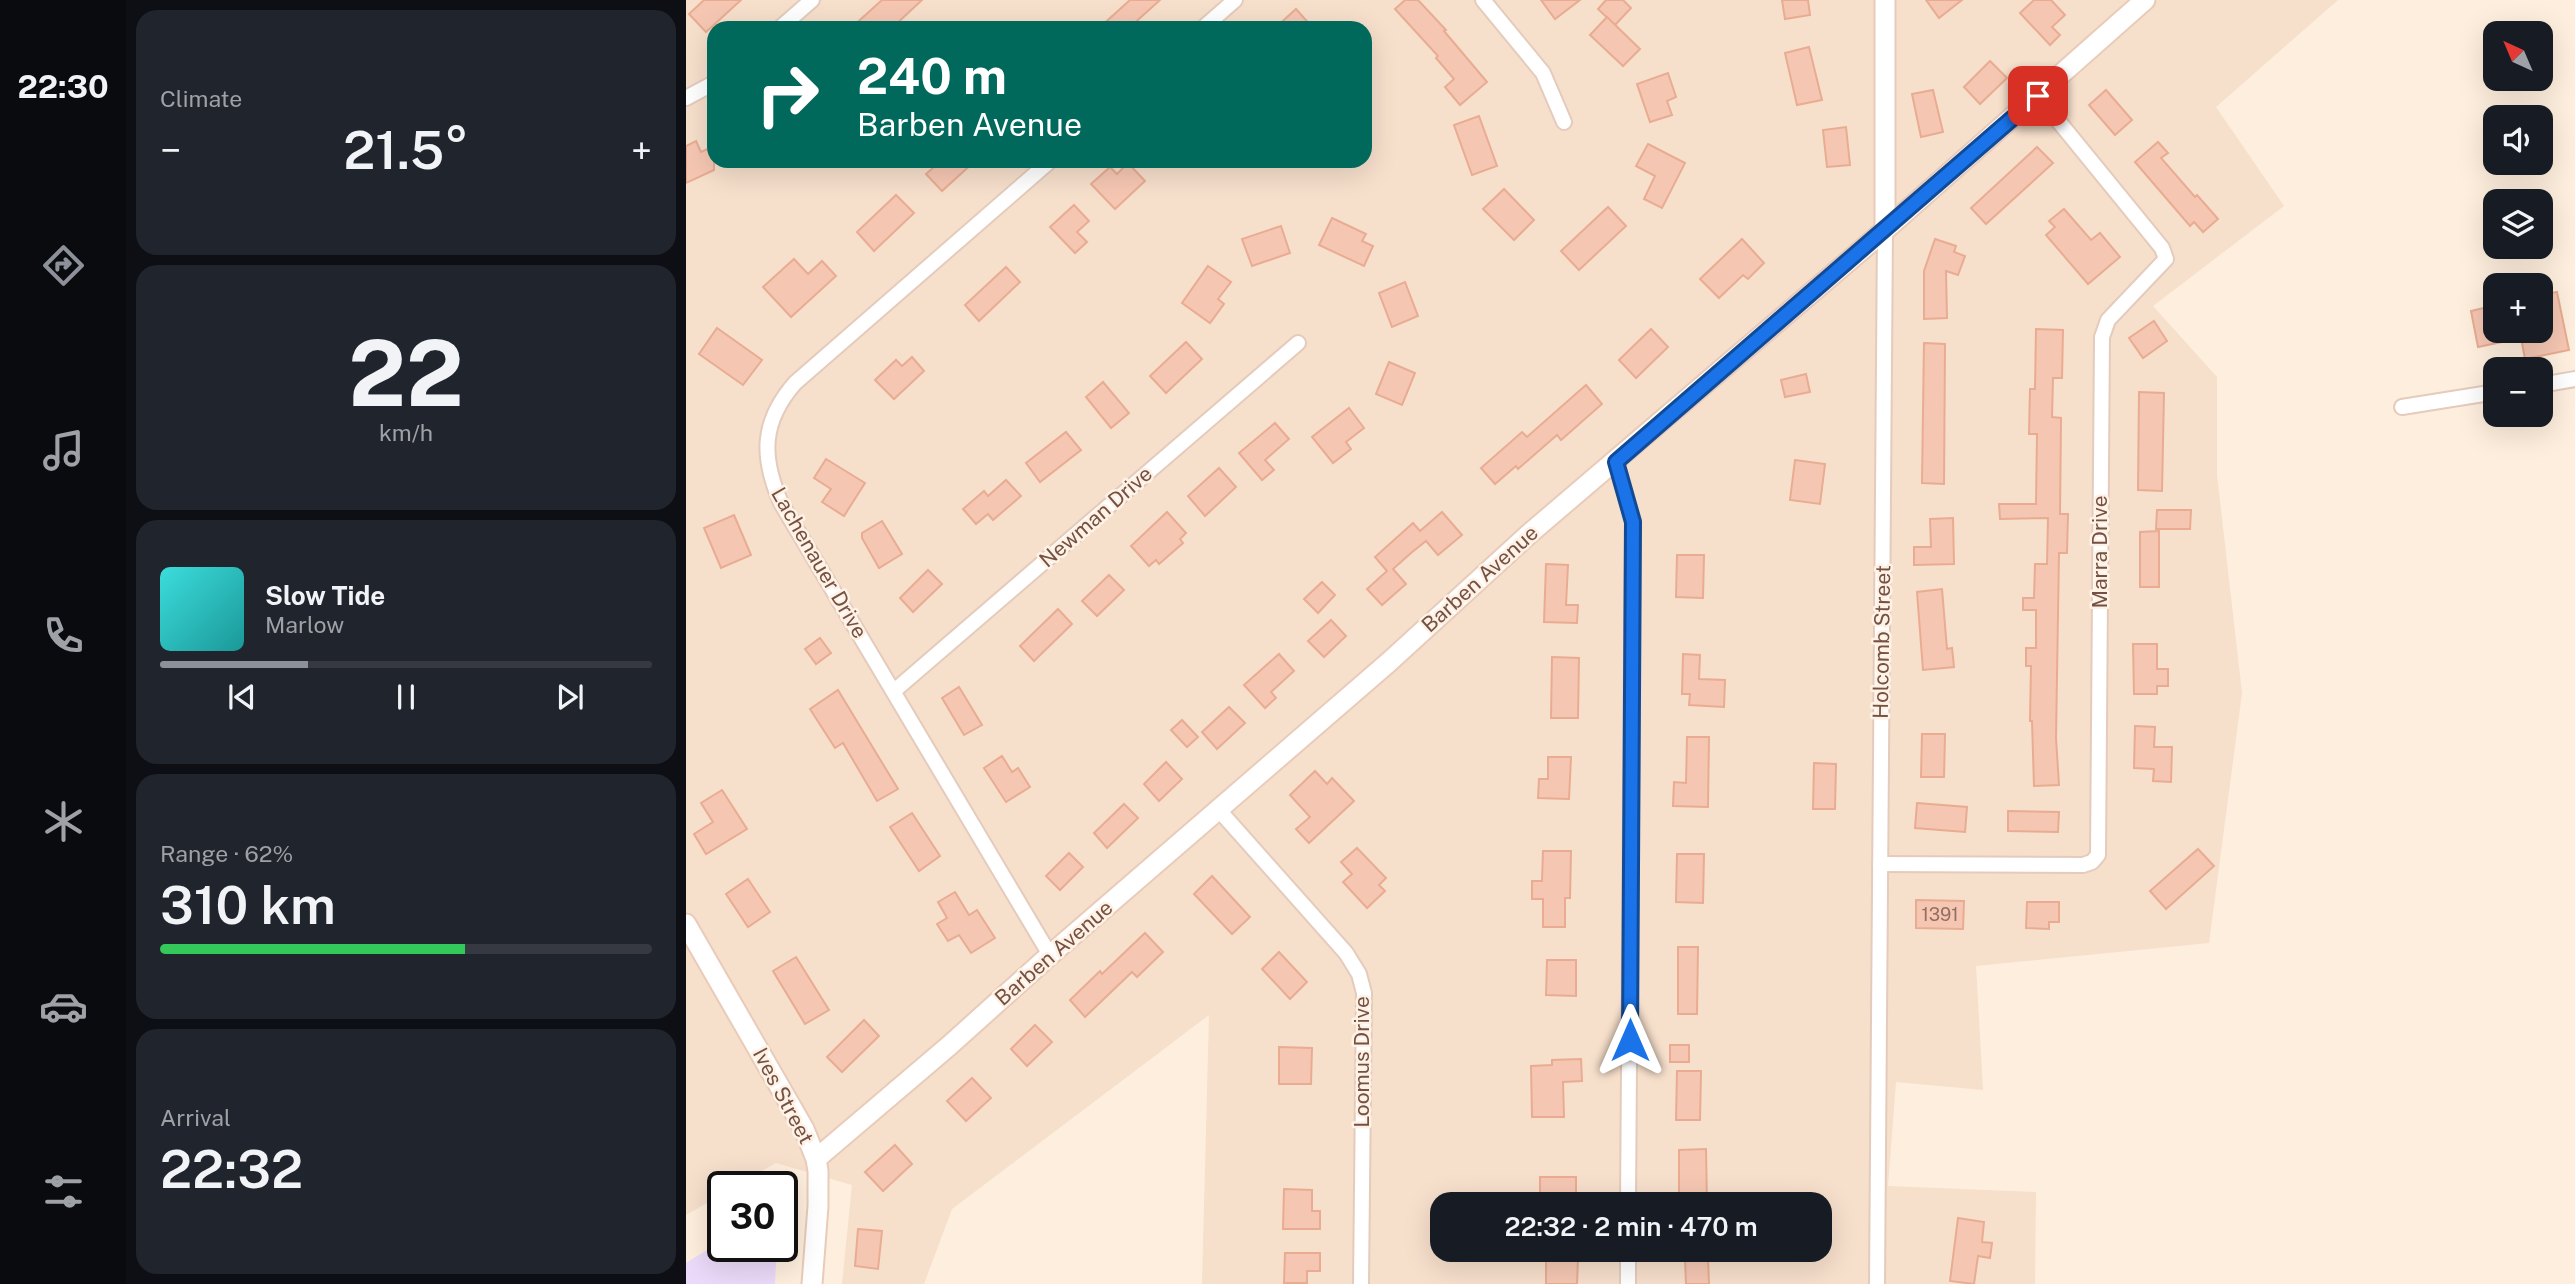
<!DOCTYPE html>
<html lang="en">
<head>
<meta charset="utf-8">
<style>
	body { margin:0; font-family:"Public Sans",sans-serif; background:#20242c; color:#f1f3f6; height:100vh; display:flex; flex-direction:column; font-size:26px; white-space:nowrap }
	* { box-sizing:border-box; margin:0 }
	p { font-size:23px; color:#9ea1a6 }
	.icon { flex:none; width:38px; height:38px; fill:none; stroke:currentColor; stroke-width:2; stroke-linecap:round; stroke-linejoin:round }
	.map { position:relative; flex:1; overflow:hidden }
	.details { display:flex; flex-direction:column; gap:10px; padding:10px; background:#0d0f14; width:560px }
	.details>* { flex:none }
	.guide { position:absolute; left:21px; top:21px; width:665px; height:147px; border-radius:21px; box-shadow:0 7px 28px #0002; background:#00695c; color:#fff; overflow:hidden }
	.needle { width:46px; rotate:316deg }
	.tools { position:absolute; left:1797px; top:21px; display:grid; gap:14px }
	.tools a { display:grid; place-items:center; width:70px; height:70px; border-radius:14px; background:#171b24; box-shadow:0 7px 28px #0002; font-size:35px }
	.speed { position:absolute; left:21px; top:1171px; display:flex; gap:14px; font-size:35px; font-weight:700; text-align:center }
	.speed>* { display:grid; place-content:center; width:91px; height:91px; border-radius:50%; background:#171b24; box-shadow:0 7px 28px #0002; line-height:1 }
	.speed .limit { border:4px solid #111; border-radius:10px; background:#fff; color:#111 }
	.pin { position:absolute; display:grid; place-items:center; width:60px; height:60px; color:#fff; margin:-30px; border-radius:14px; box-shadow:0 4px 10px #0006 }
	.me { position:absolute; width:77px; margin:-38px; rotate:0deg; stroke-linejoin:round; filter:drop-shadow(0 0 5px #0008) }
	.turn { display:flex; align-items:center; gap:24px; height:147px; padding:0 35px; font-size:32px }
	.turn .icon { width:91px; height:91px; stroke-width:2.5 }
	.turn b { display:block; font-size:49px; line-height:60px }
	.big { font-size:52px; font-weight:600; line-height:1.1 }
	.details .widget { flex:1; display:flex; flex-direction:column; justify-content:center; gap:10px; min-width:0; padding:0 24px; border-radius:21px; background:#20242c }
	.details .dial { align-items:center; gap:0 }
	.dial b { font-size:91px; line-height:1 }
	.song { display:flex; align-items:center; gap:21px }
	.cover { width:84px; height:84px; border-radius:10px; background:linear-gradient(135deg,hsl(180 70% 55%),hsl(180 70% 35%)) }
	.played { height:7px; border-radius:4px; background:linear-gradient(90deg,#8c9099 30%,#363941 30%) }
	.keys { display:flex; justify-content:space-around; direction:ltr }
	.heat { display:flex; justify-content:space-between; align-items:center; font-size:38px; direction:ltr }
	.charge { height:10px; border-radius:5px; background:linear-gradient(90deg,#34c759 62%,#363941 0) }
	.trip { position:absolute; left:744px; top:1192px; width:402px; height:70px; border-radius:21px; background:#171b24; box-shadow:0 7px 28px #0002; font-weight:600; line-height:70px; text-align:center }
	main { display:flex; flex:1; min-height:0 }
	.dock { display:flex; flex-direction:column; width:126px; justify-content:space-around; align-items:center; background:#090b0e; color:#9ea1a6 }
	.dock .icon { width:49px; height:49px }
	.dock .selected { color:#8c9099 }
	.dock b { font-size:32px; color:#f1f3f6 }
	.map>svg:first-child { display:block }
	.residential { fill:#f6dfcb; fill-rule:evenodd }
	.education { fill:#ebdaf9 }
	.building { fill:#f5c7b3; stroke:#e9ac92; stroke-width:2 }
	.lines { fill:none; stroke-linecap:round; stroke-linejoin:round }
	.street-casing { stroke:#e4cbbc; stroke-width:18 }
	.secondary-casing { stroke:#e9cbb9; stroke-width:23 }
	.street { stroke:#fff; stroke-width:14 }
	.secondary { stroke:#fff; stroke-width:19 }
	.route-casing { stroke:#114b97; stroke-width:18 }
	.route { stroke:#1a73e8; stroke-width:12 }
	.labels { text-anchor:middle; stroke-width:5; stroke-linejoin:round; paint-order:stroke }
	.number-label { font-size:18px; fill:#946e60 }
	.street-label { font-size:21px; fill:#745144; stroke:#fff2e5 }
</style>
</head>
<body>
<main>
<nav class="dock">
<b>22:30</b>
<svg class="icon selected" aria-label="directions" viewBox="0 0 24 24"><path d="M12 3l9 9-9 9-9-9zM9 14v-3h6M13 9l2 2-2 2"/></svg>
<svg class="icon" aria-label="music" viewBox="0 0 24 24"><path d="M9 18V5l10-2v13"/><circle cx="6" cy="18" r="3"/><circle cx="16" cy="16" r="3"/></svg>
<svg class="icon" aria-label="phone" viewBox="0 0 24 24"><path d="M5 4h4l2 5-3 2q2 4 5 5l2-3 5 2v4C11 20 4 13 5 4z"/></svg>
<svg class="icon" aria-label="climate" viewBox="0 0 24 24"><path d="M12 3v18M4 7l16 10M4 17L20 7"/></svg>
<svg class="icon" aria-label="car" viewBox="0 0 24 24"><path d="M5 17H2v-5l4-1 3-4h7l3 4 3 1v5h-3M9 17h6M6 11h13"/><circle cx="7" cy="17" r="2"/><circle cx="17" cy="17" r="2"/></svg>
<svg class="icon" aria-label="filters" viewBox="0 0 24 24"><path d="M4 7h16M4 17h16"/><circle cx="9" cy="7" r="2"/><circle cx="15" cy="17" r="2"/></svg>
</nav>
<section class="details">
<div class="widget"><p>Climate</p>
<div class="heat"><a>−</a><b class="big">21.5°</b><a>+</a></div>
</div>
<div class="widget dial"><b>22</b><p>km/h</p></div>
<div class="widget">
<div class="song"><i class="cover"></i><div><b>Slow Tide</b><p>Marlow</p></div></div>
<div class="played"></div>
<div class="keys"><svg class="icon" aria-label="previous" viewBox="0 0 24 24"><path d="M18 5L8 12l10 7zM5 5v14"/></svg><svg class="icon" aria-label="pause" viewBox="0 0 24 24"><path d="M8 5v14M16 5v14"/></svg><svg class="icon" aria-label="next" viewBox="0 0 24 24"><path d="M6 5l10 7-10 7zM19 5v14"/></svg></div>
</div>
<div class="widget"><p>Range · 62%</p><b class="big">310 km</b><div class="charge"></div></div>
<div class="widget"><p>Arrival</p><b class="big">22:32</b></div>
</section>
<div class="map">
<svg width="1889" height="1284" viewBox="0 0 1889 1284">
	<rect width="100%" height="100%" fill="#feeedd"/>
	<!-- residential -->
	<path class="residential" d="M0,0H1652L1530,107L1598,206L1467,306L1531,377V475L1556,693L1523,943L1290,966L1297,1090L1210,1082L1202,1186L1350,1192L1349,1284H516L523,1015L266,1209L238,1284H156L166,1185L90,1163L49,1186H37V1194L0,1215ZM28,28H679V161H28ZM756,1204H1134V1250H756Z"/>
	<!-- education -->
	<polygon class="education" points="37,1240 37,1246 91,1246 89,1284 0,1284 0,1263"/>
	<!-- building -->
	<g class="building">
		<polygon points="18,0 55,0 20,32 3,14"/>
		<polygon points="196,0 236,0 206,28 165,28"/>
		<polygon points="444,0 474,0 443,28 413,28"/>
		<polygon points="719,0 732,0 760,30 758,31 801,82 774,105 759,87 768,79 750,58 752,56 709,9"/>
		<polygon points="855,0 894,0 869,19"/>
		<polygon points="920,0 937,0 945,8 929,25 912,9"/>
		<polygon points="1096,0 1122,0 1124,15 1099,19"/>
		<polygon points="1240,0 1276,0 1253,18"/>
		<polygon points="1348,0 1365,0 1379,15 1366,27 1374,35 1364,45 1334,13"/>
		<polygon points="610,9 627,28 589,28"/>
		<polygon points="921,17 954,49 937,66 904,35"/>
		<polygon points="1123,47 1136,100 1111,105 1099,53"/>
		<polygon points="1304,61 1321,78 1294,104 1278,87"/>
		<polygon points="982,73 990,97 981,101 986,115 964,122 951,84"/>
		<polygon points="1247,90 1257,132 1235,137 1226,94"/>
		<polygon points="1420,90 1446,120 1429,135 1403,105"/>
		<polygon points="793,116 811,166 786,175 768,125"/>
		<polygon points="1160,127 1164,165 1141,167 1137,130"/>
		<polygon points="10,141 15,152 28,146 28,170 0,183 0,146"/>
		<polygon points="1472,142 1482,153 1475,158 1509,197 1511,195 1532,219 1517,232 1508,222 1504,226 1449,162"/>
		<polygon points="962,144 999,163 976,208 958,199 969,176 950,166"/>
		<polygon points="1351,147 1367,163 1300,224 1285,208"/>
		<polygon points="242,161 289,161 256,191 240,174 248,167"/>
		<polygon points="442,163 459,181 429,209 405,184 424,167 431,174"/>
		<polygon points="818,189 848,220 828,240 797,209"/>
		<polygon points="210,195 228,213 188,251 171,232"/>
		<polygon points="388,205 403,221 391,232 401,242 389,253 364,227"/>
		<polygon points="922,207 940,226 893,270 875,251"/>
		<polygon points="1378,209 1405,240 1414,233 1434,257 1402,284 1360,235 1369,227 1363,221"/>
		<polygon points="646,218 680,234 676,241 687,246 678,266 633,245"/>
		<polygon points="595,226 604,253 566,266 556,239"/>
		<polygon points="1056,239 1078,263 1062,279 1057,275 1033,298 1014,279"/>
		<polygon points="1249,239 1270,246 1268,252 1279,256 1272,275 1260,271 1261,318 1238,319 1238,271"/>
		<polygon points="108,259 122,274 136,261 150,276 105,317 77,287"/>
		<polygon points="522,266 545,282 532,299 538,304 524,323 496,303"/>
		<polygon points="320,267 334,282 293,321 279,305"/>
		<polygon points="719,282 732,316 706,327 693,293"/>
		<polygon points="1871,292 1883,350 1839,359 1835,338 1792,347 1785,311 1810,305 1810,331 1855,331 1855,295"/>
		<polygon points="1468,321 1481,341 1457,358 1443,338"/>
		<polygon points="31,328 76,360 57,385 13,354"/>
		<polygon points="965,329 982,347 950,378 933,360"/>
		<polygon points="1350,329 1377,330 1376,378 1367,378 1366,417 1375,418 1374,514 1382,514 1381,553 1373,553 1370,738 1373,785 1348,786 1346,721 1344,721 1345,666 1340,666 1340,648 1350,648 1350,610 1337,610 1337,598 1348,598 1349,564 1361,564 1362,518 1314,519 1313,504 1350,504 1351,434 1343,434 1344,389 1349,389"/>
		<polygon points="500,342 516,359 480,393 464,376"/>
		<polygon points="1238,343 1259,344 1258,484 1236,483"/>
		<polygon points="226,357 238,371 208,399 189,380 210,360 216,366"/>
		<polygon points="703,362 729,373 716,405 690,394"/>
		<polygon points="1120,374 1124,392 1099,397 1095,380"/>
		<polygon points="417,382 443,413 425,428 400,397"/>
		<polygon points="900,385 916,404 875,440 871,435 832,469 830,466 809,484 795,468 836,432 841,437"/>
		<polygon points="1453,392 1478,393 1476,491 1452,490"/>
		<polygon points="663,408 678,428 660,442 665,449 647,463 626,437"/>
		<polygon points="589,423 603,439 579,460 588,470 576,480 553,453"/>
		<polygon points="380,432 395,450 354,482 340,463"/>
		<polygon points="140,459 179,483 158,516 136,502 145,489 128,478"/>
		<polygon points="1109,460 1139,464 1134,504 1104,500"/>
		<polygon points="533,468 550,487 519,516 502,496"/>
		<polygon points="320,480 335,496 307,520 302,514 290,524 277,509 298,491 302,496"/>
		<polygon points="1471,510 1505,510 1504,529 1470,529"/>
		<polygon points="481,512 500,533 494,539 497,543 473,564 470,560 463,566 445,546"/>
		<polygon points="756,512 776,535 752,555 740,541 725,553 707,569 720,584 696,605 681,589 701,571 689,557 727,523 734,531"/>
		<polygon points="48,515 65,555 35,568 18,528"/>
		<polygon points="1267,518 1268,564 1228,565 1228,547 1245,547 1244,519"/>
		<polygon points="196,521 216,554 193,568 176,538 176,533"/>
		<polygon points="1473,531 1473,587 1454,587 1454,532"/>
		<polygon points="991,555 1018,555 1017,598 990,597"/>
		<polygon points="860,564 882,565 880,605 892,605 891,623 858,622"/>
		<polygon points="242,570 256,584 227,612 214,598"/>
		<polygon points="423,575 438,590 411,616 396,601"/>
		<polygon points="636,582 649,595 632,613 618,599"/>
		<polygon points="1256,589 1261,649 1266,648 1268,667 1237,670 1231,592"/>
		<polygon points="372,609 386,624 348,661 334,646"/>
		<polygon points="645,620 660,636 638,657 622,641"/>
		<polygon points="134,638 145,653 130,664 119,649"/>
		<polygon points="1447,644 1471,644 1471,669 1482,669 1482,686 1471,686 1471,694 1448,694"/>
		<polygon points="593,654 608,671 585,692 590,698 579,708 558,685"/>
		<polygon points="997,654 1014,655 1013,679 1039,680 1038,707 1003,705 1004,694 996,694"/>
		<polygon points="866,657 893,658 892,718 865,718"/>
		<polygon points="273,687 296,725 278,735 256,698"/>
		<polygon points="152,690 212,789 191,801 157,743 149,748 124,709"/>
		<polygon points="543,707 559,723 531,749 516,732"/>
		<polygon points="496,720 512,737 501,747 485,730"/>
		<polygon points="1449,726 1469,727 1468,747 1486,747 1485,782 1467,781 1468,769 1448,768"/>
		<polygon points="1236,734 1259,734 1258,777 1235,777"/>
		<polygon points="1001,737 1023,737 1022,807 987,806 988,782 1000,783"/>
		<polygon points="316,756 326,772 332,768 344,787 320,802 298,768"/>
		<polygon points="862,757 885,757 883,799 852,798 853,779 862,779"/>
		<polygon points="480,762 496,779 473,801 458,784"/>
		<polygon points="1128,763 1150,764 1149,809 1127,809"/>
		<polygon points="629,771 641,784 646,778 668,801 623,843 610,829 624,817 604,795"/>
		<polygon points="36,790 61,829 20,854 8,834 27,822 15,803"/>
		<polygon points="1231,803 1281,807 1279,832 1229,828"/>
		<polygon points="438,804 452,818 421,848 408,833"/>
		<polygon points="1322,811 1373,812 1372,832 1322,831"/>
		<polygon points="226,813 254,856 233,871 204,827"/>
		<polygon points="671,848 700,878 693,885 699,891 681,908 657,882 666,874 655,862"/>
		<polygon points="1512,849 1528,866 1480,909 1464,891"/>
		<polygon points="857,851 885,851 884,898 879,898 879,927 857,927 857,899 846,899 846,881 856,881"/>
		<polygon points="383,853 397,867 374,890 360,876"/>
		<polygon points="991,854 1018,854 1017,903 990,902"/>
		<polygon points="526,876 564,917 546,934 508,894"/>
		<polygon points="62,879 84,912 62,927 40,894"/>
		<polygon points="269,892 283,915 291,910 309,938 285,953 273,935 262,941 251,924 261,918 252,902"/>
		<polygon points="1230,900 1278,901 1277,929 1230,928"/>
		<polygon points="1341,902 1373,902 1373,922 1363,922 1363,929 1340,928"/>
		<polygon points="459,933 477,952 451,977 446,972 399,1017 384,1000 414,971 416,974"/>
		<polygon points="992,947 1012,947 1011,1014 992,1014"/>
		<polygon points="593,952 621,982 604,999 576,969"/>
		<polygon points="110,957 143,1010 119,1024 87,971"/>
		<polygon points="861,960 890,960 890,996 860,995"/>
		<polygon points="178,1020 193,1036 156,1072 141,1057"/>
		<polygon points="349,1025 366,1042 341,1066 325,1049"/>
		<rect x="984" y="1045" width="19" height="17"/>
		<polygon points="593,1047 626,1048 625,1084 593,1084"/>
		<polygon points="895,1059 896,1081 877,1082 878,1117 846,1117 845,1066 866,1065 866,1060"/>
		<polygon points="991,1071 1015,1071 1014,1120 990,1120"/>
		<polygon points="286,1078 305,1098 280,1121 261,1101"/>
		<polygon points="209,1145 226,1164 197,1191 179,1172"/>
		<polygon points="1020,1149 1021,1204 993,1204 993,1150"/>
		<rect x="854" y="1177" width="36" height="27"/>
		<polygon points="598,1189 626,1190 626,1211 634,1211 634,1229 597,1229"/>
		<polygon points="1272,1218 1298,1222 1296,1242 1306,1243 1304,1258 1292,1256 1288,1284 1264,1281"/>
		<polygon points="172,1229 196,1231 192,1269 169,1266"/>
		<polygon points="599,1253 634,1253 634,1271 621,1271 621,1283 598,1283"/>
		<polygon points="1022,1258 1023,1284 1000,1284 999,1259"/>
		<polygon points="860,1259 892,1259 891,1284 860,1284"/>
	</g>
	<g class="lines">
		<!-- street casing -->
		<g class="street-casing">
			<g id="street">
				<polyline points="797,0 857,73 878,122"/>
				<polyline points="94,28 126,0"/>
				<polyline points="517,28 549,0"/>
				<polyline points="0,98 28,83"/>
				<path d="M364,161L109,383C75,422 75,457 95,503L364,955"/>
				<polyline points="1855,385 1889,379"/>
				<polyline points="1716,407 1810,392"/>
				<polyline points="930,462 947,521 942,1204"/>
				<polyline points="208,691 612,343"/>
				<polyline points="532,809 660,953 673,974 678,993 675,1284"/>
				<polyline points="1194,864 1397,865 1406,862 1412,855 1416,337 1422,320 1480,259 1476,248 1352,96"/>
				<polyline points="942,1284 942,1250"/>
				<polyline points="1191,1284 1199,230"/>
			</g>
		</g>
		<!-- secondary casing -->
		<g class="secondary-casing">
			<g id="secondary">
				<polyline points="1199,0 1199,230"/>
				<polyline points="0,924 118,1129 130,1159 132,1171 132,1206 126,1284"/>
				<polyline points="130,1159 264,1045 364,955 703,662 843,534 1199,230 1459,0"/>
			</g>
		</g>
		<!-- street -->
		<use href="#street" class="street"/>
		<!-- secondary -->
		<use href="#secondary" class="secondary"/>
	</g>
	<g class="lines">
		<!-- route casing -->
		<g class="route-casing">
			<polyline id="route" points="944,1040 947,522 930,462 1352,96"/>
		</g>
		<!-- route -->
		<use href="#route" class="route"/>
	</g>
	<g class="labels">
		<!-- number labels -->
		<g class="number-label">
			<text x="1254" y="921">1391</text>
		</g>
		<!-- street labels -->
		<g class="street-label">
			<text transform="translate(410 517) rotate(-41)" y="7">Newman Drive</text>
			<text transform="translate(1414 552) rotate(-90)" y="7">Marra Drive</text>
			<text transform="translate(133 563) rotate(60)" y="7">Lachenauer Drive</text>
			<text transform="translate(794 579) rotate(-42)" y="7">Barben Avenue</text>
			<text transform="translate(1196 642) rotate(-89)" y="7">Holcomb Street</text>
			<text transform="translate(368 953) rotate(-41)" y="7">Barben Avenue</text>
			<text transform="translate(676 1062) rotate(-90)" y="7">Loomus Drive</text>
			<text transform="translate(97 1096) rotate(62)" y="7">Ives Street</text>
		</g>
	</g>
</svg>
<div class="tools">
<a><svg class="needle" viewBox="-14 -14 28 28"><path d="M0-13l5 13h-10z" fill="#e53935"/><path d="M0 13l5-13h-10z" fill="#9ea1a6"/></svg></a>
<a><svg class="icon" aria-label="sound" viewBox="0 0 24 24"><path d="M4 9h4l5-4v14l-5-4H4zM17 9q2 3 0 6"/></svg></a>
<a><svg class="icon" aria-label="layers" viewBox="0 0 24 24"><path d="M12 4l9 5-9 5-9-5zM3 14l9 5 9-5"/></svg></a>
<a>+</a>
<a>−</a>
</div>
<div class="speed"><div class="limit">30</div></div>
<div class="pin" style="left:1352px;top:96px;background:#d93025"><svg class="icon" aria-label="arrive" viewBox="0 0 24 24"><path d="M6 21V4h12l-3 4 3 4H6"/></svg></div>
<svg class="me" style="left:944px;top:1040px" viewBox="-20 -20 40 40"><path d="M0-17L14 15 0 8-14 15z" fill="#1a73e8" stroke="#fff" stroke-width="4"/></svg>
<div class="trip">22:32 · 2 min · 470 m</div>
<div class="guide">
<div class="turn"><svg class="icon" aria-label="right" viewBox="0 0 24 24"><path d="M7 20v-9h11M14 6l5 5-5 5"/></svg><div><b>240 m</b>Barben Avenue</div></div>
</div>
</div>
</main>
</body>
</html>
